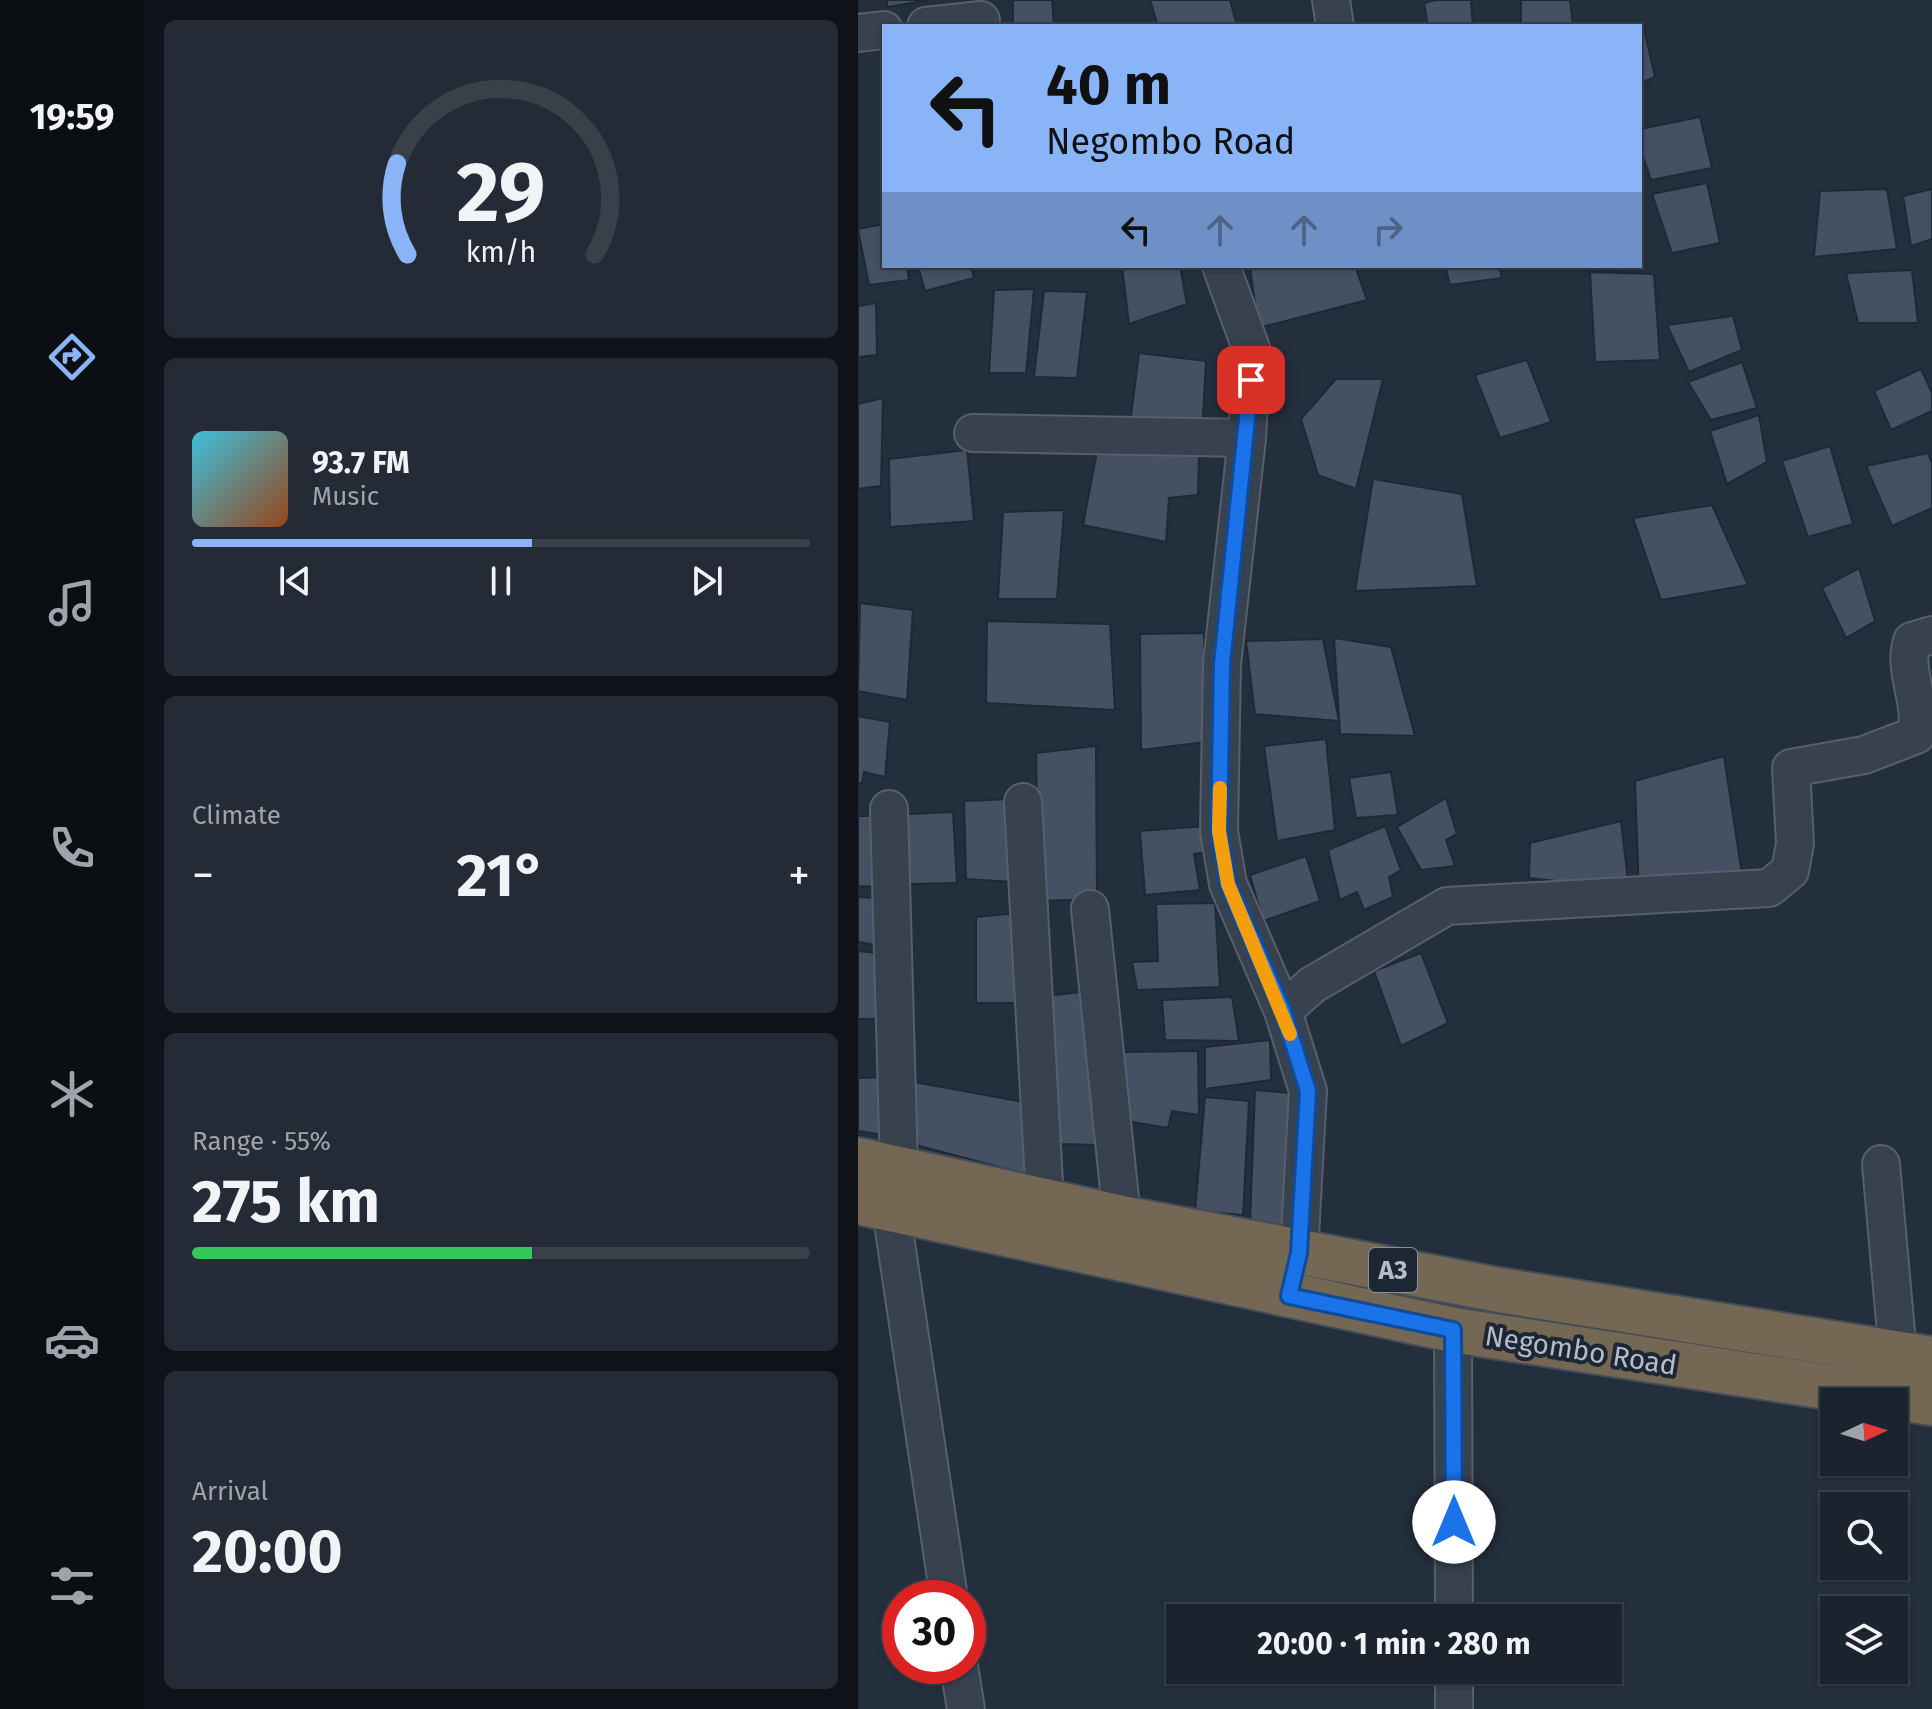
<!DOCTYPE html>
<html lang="en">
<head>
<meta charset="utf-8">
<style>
	body { margin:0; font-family:"Fira Sans",sans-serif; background:#242b36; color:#f1f3f6; height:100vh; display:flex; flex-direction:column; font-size:30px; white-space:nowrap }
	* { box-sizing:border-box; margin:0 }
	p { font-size:26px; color:#a0a4aa }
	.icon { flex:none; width:44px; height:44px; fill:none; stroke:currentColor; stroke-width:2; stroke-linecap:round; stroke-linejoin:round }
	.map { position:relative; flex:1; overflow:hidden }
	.side { display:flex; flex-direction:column; gap:20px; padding:20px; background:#0f1319; width:714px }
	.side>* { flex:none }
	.banner { position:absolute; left:24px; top:24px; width:760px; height:244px; border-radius:0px; box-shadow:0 2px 6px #0004,0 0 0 2px #39404a; background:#8ab4f8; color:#111; overflow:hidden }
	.needle { width:52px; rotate:86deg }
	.fabs { position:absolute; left:962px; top:1388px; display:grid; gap:16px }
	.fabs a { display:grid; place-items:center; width:88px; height:88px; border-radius:0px; background:#1b232e; box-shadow:0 2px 6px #0004,0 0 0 2px #39404a; font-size:40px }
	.speed { position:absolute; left:24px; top:1580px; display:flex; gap:16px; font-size:40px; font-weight:700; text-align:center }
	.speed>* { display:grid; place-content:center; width:104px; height:104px; border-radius:50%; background:#1b232e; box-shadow:0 2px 6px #0004,0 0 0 2px #39404a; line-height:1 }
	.speed .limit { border:12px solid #d22; background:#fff; color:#111 }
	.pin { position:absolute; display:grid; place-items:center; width:68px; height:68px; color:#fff; margin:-34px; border-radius:16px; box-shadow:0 4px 12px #0006 }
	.me { position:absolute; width:88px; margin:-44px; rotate:0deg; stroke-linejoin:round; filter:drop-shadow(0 0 6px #0008) }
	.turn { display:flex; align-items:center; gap:28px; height:168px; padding:0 32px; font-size:36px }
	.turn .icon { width:104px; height:104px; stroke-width:2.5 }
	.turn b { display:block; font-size:56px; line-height:68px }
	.lanes { display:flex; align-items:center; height:76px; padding:0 32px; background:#0003; justify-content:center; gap:40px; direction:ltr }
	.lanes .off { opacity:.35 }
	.big { font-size:60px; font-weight:700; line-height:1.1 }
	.side .widget { flex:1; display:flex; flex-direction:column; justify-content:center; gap:12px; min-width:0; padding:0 28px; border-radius:12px; background:#242b36 }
	.side .dial { align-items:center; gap:0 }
	.dial svg { height:208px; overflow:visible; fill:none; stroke:#39404a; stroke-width:7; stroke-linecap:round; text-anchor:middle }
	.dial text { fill:#f1f3f6; stroke:none }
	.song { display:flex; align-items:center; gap:24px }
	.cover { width:96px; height:96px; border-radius:12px; background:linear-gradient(135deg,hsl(190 70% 55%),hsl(20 70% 35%)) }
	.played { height:8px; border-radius:4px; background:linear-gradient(90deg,#8ab4f8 55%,#39404a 55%) }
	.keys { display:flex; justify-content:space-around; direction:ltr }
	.heat { display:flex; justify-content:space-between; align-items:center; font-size:44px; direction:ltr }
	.charge { height:12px; border-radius:6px; background:linear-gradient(90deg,#34c759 55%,#39404a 0) }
	.trip { position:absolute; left:308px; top:1604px; width:456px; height:80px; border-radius:0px; background:#1b232e; box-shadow:0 2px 6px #0004,0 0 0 2px #39404a; font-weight:700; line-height:80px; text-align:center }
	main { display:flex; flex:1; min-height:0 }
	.tab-bar { display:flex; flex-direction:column; width:144px; justify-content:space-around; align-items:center; background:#0b0e12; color:#a0a4aa }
	.tab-bar .icon { width:56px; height:56px }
	.tab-bar .on { color:#8ab4f8 }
	.tab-bar b { font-size:36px; color:#f1f3f6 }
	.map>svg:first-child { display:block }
	.building { fill:#455162; stroke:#1f2835; stroke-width:2 }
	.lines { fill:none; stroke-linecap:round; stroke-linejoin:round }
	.minor-casing { stroke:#565f6c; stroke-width:40 }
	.highway-casing { stroke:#434c59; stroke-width:48 }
	.minor { stroke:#38414e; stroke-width:36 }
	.highway { stroke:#746855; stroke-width:44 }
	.route-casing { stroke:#114b97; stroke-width:20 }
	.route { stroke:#1a73e8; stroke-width:14 }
	.slow { stroke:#f59e0b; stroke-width:14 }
	.labels { text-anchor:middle; stroke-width:8; stroke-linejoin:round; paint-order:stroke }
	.shield { fill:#1d2633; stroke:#878f9c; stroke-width:2 }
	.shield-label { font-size:26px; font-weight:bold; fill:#b4bcc9 }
	.street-label { font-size:28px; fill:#b4bcc9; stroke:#1d2633 }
</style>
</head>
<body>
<main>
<nav class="tab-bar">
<b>19:59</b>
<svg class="icon on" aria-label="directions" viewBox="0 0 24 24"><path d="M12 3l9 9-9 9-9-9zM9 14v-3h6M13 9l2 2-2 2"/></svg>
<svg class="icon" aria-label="music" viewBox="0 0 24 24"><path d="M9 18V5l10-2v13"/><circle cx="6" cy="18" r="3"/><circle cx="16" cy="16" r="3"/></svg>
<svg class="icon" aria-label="phone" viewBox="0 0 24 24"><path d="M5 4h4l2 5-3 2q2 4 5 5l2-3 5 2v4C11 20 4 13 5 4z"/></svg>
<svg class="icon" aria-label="climate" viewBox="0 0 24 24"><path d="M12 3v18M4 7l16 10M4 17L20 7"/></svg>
<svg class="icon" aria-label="car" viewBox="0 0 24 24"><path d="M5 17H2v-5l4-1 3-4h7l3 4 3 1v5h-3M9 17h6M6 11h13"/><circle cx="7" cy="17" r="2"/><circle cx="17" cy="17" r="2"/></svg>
<svg class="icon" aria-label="filters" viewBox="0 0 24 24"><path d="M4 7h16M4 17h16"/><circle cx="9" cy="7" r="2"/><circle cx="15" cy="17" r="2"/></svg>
</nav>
<section class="side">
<div class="widget dial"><svg viewBox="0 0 100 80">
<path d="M14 69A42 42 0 1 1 86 69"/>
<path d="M14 69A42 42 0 0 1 10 34" stroke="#8ab4f8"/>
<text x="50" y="56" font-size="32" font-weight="700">29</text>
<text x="50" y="72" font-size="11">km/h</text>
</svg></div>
<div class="widget">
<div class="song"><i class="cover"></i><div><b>93.7 FM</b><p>Music</p></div></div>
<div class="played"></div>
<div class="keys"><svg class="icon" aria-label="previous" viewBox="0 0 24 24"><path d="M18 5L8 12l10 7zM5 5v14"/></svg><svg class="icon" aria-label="pause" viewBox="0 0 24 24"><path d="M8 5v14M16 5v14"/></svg><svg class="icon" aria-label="next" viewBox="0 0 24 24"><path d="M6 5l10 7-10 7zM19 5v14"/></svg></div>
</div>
<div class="widget"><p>Climate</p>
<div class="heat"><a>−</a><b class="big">21°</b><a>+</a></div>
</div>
<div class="widget"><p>Range · 55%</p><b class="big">275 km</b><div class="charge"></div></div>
<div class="widget"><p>Arrival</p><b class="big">20:00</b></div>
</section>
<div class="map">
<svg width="1074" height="1709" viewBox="0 0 1074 1709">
	<rect width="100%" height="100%" fill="#242f3e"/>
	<!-- building -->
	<g class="building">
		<polygon points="29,0 71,0 29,7"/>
		<polygon points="155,0 194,0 196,26 155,26"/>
		<polygon points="292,0 372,0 379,26 300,26"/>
		<polygon points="578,0 613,0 615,26 570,26 566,3"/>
		<polygon points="663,0 712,0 715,26 663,26"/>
		<polygon points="784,20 797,77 782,83 782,26 762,26"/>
		<polygon points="842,117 854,168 793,180 782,148 782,129"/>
		<polygon points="849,183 862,243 814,253 794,194"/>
		<polygon points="1029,189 1039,249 956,257 962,191"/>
		<polygon points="1074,189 1074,239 1053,246 1045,196"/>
		<polygon points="26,224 26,266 49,266 51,280 11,285 0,229"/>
		<polygon points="60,266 113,266 116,278 67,291"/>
		<polygon points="264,266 322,266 329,304 271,324"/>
		<polygon points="392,266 497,266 509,300 400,328"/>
		<polygon points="587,266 641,266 644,278 592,285"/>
		<polygon points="1054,270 1060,323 1000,323 988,273"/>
		<polygon points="732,272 796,274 802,360 737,362"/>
		<polygon points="176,289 168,373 131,373 136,290"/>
		<polygon points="186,291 229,292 219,378 176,377"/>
		<polygon points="18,303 19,355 0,357 0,306"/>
		<polygon points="875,316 884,350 831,372 809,325"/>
		<polygon points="281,353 348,361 344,437 271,431"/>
		<polygon points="669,360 693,422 642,438 617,375"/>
		<polygon points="884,362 899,408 853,420 830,382"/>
		<polygon points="1063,369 1074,393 1074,411 1033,430 1016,391"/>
		<polygon points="478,379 525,379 498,489 460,475 443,419"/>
		<polygon points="25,398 23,486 0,489 0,404"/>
		<polygon points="901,415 909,462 869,484 852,431"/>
		<polygon points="240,446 341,454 340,495 311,498 308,542 225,525"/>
		<polygon points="972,446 995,524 950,537 924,461"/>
		<polygon points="109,450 116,521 32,527 31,459"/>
		<polygon points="1070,453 1074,464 1074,508 1034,526 1008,466"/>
		<polygon points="515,479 604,494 619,586 497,591"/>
		<polygon points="854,505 890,585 803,600 775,518"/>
		<polygon points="206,510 199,599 140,599 145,512"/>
		<polygon points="1001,568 1017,621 988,638 964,588"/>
		<polygon points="2,603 55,610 49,700 0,691"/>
		<polygon points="129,621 252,624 257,710 128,703"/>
		<polygon points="346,633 347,742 283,750 282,634"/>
		<polygon points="476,638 533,647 557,736 482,734"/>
		<polygon points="465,639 481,721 397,714 388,641"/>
		<polygon points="0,716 32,722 27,777 6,772 4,783 0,783"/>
		<polygon points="468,739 477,830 419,841 406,746"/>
		<polygon points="238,746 239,899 181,901 178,753"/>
		<polygon points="866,756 885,881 781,894 777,781"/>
		<polygon points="533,772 540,815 498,818 491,778"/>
		<polygon points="588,798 599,834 588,840 597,866 563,870 539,827"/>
		<polygon points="152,799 156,882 108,879 106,801"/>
		<polygon points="95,812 99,883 47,884 50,814"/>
		<polygon points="0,816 21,816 21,887 0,886"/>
		<polygon points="763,821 771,889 671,878 672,843"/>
		<polygon points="347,826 349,852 336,854 342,890 287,895 282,831"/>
		<polygon points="527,826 543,870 531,877 535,897 506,910 499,892 482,900 470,850"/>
		<polygon points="448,856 462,901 405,921 392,875"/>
		<polygon points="0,897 22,898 18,945 0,942"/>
		<polygon points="357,903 362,987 279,990 274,962 300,961 298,904"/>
		<polygon points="161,913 162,1003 118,1003 118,917"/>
		<polygon points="0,951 28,954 30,1019 0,1019"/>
		<polygon points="563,953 590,1023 543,1046 516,971"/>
		<polygon points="232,991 241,1145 196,1144 188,996"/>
		<polygon points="374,997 381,1041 307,1040 304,1000"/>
		<polygon points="412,1040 413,1080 347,1089 347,1047"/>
		<polygon points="340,1051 341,1115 314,1111 310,1128 268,1121 262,1052"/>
		<polygon points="33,1077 27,1135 0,1131 0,1078"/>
		<polygon points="56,1082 171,1103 175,1176 54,1144"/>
		<polygon points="397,1090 433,1093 432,1228 392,1222"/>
		<polygon points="347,1097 391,1101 385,1215 337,1211"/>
	</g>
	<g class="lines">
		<!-- minor casing -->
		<g class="minor-casing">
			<g id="minor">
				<polyline points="473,0 477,26"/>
				<polyline points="68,26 123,20"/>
				<polyline points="0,33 26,30"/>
				<polyline points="363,266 394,351 389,438 364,664 361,831 370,884 425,1011 450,1091 441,1253 436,1276"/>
				<polyline points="115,433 389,438"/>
				<polyline points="165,802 187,1201"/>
				<polyline points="31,809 41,1169"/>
				<polyline points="232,909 264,1218"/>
				<path d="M425,1011L454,985L589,906L911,888L932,871L937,843L933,768L1006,755L1058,735C1066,703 1044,671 1054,641L1074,635"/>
				<polyline points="1023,1164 1040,1355"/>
				<polyline points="29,1183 91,1598"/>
				<polyline points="595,1330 596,1618"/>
				<polyline points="101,1666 108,1709"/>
				<polyline points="596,1670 596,1709"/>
			</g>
		</g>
		<!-- highway casing -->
		<g class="highway-casing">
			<g id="highway">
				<polyline points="0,1160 264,1218 641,1290 1074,1359"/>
				<polyline points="0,1202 595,1330 1074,1403"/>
			</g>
		</g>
		<!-- minor -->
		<use href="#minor" class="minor"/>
		<!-- highway -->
		<use href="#highway" class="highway"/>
	</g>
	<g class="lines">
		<!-- route casing -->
		<g class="route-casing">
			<polyline id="route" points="393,380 364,664 361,831 370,884 425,1011 450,1091 441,1253 431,1296 595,1330 596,1522"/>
		</g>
		<!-- route -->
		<use href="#route" class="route"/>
		<!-- slow -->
		<polyline class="slow" points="362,788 361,831 370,884 432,1034"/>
	</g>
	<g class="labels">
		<!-- shield labels -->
		<rect class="shield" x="511" y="1248" width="48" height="44" rx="6"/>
		<g class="shield-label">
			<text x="535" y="1279">A3</text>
		</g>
		<!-- street labels -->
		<g class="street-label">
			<text transform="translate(723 1350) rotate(9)" y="10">Negombo Road</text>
		</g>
	</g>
</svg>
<div class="fabs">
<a><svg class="needle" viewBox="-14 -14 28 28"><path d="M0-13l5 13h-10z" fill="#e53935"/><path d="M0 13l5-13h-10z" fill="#a0a4aa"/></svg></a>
<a><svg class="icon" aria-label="search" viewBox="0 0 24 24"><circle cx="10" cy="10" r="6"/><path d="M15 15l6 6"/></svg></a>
<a><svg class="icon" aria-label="layers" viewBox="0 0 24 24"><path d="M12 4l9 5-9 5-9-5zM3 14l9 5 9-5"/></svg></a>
</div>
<div class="speed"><div class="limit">30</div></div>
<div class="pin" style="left:393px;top:380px;background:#d93025"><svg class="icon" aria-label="arrive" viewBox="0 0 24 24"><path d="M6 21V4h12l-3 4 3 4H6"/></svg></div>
<svg class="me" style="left:596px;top:1522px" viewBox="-20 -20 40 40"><circle r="19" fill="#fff"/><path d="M0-13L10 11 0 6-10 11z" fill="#1a73e8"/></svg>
<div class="trip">20:00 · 1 min · 280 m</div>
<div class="banner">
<div class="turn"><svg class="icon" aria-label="left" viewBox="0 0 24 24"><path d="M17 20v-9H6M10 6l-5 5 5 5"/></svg><div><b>40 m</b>Negombo Road</div></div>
<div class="lanes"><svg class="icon" aria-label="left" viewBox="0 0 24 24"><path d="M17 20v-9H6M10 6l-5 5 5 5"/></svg><svg class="icon off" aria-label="ahead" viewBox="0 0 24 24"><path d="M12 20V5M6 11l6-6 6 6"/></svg><svg class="icon off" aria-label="ahead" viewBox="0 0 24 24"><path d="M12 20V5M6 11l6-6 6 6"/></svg><svg class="icon off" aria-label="right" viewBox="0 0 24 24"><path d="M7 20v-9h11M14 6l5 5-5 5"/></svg></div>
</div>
</div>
</main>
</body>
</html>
